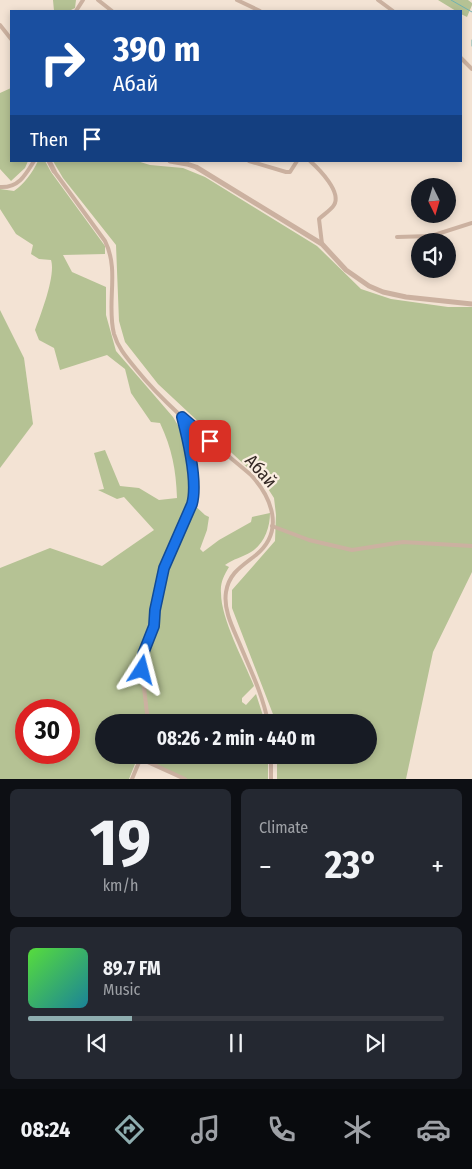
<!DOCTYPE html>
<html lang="en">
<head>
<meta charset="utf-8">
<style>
	body { margin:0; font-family:"Fira Sans Condensed",sans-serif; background:#242831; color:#f1f3f6; height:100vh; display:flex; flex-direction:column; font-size:19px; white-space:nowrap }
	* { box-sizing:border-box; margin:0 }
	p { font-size:16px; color:#9ea1a6 }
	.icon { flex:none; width:28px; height:28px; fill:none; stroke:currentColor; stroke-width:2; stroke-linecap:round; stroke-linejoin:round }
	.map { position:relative; height:779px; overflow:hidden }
	.sheet { display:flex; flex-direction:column; gap:10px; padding:10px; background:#0d0f14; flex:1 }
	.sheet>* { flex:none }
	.banner { position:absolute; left:10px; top:10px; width:452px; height:152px; border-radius:0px; box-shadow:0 2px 8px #0003; background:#1a4fa0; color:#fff; overflow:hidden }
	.needle { width:32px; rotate:175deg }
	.buttons { position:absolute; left:411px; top:178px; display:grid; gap:10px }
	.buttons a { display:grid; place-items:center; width:45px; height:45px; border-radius:50%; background:#171b24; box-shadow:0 2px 8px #0003; font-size:25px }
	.speed { position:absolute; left:15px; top:699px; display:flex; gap:10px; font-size:25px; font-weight:700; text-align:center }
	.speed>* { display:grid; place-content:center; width:65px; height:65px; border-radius:50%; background:#171b24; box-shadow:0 2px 8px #0003; line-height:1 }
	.speed .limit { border:8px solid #d22; background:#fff; color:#111 }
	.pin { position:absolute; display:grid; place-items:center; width:42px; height:42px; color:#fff; margin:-21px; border-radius:10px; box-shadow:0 2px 8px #0006 }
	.me { position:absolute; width:55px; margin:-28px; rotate:9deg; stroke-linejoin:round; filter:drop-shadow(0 0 4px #0008) }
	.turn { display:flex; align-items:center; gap:18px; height:105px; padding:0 20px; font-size:22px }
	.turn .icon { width:65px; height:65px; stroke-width:2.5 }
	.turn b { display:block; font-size:35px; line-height:42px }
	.then { display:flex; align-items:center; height:48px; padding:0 20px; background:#0003; gap:10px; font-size:19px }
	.big { font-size:38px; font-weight:700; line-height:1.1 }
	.sheet .widget { flex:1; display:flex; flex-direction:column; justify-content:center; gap:8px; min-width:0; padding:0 18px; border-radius:8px; background:#242831 }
	.sheet .dial { align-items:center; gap:0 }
	.dial b { font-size:65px; line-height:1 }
	.song { display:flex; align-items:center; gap:15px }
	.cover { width:60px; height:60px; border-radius:8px; background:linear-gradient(135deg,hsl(110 70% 55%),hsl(190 70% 35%)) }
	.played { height:5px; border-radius:2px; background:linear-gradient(90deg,#8eadaf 25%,#363941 25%) }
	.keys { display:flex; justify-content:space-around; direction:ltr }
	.heat { display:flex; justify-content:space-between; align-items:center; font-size:28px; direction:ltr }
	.sheet .tiles { flex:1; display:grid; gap:10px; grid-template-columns:1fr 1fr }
	.widget:last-child { grid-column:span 2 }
	.trip { position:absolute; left:95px; top:714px; width:282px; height:50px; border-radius:25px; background:#171b24; box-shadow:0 2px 8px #0003; font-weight:700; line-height:50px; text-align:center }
	.menu { display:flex; height:80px; justify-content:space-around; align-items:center; background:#090b0e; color:#9ea1a6 }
	.menu .icon { width:35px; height:35px }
	.menu .selected { color:#8eadaf }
	.menu b { font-size:22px; color:#f1f3f6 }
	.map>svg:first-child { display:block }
	.green { fill:#b5c294; fill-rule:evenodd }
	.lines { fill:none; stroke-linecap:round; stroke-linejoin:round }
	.stream { stroke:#71b2b1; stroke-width:1 }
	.minor { stroke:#cbb1a0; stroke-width:4 }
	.tertiary { stroke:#cbb1a0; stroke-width:5 }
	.route-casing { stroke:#114b97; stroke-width:12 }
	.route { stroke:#1a73e8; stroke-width:9 }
	.labels { text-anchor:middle; stroke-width:4.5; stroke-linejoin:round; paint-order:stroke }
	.street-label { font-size:18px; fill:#342824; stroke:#faede0 }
</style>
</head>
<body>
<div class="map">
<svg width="472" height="779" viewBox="0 0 472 779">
	<rect width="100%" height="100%" fill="#f3e3d4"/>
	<!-- green -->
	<g class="green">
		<polygon points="53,0 76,0 75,8 69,11 54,11"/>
		<polygon points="438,0 468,0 472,3 472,5 467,17 461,14 461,11 456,11"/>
		<polygon points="11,88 11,161 28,161 25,168 11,181 0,169 0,93"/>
		<path d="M38,161H45L51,172L105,246V254L63,255L72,272L106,287V315L116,351L173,417L183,434L189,469L191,502L205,515L209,517L207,530L200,549L203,552L219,540L251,522L252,517L270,513C270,528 264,544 251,552C243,557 233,559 225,565L229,567C224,575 220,583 221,593C221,619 244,661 254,686L242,698V702L246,705L256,694L265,722H104V755H268V779H185L137,759L129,779H0V568L50,548L102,566L154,530L124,497L117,499L98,490L104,489L94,453L105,450L120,486L139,488L159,500L177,498C176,469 172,449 160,423L151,422L131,393L125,369L107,355L60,370L54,348L39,340L35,330C41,314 56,275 51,260L39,259L31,254L33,245L16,234L0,209V189L14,191C25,183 32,173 38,161ZM26,710H69V752H26Z"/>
		<polygon points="53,161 137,161 150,165 183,168 205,177 317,246 361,289 391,299 448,307 472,307 472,572 433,652 406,779 277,779 277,755 369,755 369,722 276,722 232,608 232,590 275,541 276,515 274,498 265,484 158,384 125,342 119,321 116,245 63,178"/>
		<polygon points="0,310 24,358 33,424 0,468"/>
	</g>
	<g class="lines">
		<!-- stream -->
		<g class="stream">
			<polyline points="451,0 472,12"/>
			<polyline points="472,40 472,46"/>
		</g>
		<!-- minor -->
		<g class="minor">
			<polyline points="98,0 112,11"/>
			<polyline points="237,0 260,11"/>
			<polyline points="378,0 393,11"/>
			<polyline points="76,11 83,0"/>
			<polyline points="0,25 11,39"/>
			<polyline points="461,58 472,69"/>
			<polyline points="249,161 286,172 290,172 297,161"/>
			<path d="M310,161C319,169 342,192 334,205C331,210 323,215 319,219L322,244"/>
			<path d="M54,171L105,241C120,271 106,303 114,334C118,348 128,359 136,369C169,410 211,441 251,475C272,498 285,531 256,555C242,566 229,573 226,592C223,611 234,630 241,647C251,671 263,696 268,722"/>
			<path d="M0,187C18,188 25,176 34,161"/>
			<polyline points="397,237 431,236 472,223"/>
			<polyline points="272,526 309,540 352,550 403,542 472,546"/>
			<path d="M148,722L142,670L143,654L154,626L155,610L164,568L192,504C198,482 188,440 182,417"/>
			<polyline points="141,759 185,779"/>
			<polyline points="132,779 142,755"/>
			<polyline points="271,779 271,755"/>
		</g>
		<!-- tertiary -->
		<g class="tertiary">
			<polyline points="49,161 54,171"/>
			<polyline points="170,161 187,164 196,167 322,244 346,270 369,286 383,292 406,297 472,304"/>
		</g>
	</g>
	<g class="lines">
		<!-- route casing -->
		<g class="route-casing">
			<path id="route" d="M142,670L143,654L154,626L155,610L164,568L192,504C198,482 188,440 182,417L210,441"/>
		</g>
		<!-- route -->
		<use href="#route" class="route"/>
	</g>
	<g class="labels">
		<!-- street labels -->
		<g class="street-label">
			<text transform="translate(261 471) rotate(48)" y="6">Абай</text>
		</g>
	</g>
</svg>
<div class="buttons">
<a><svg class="needle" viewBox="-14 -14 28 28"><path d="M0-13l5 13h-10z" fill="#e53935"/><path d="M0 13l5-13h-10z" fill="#9ea1a6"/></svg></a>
<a><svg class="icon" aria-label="sound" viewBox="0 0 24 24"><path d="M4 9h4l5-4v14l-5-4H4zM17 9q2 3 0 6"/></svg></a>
</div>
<div class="speed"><div class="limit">30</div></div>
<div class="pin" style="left:210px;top:441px;background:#d93025"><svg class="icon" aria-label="arrive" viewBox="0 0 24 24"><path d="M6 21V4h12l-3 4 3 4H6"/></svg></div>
<svg class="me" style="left:142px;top:670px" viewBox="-20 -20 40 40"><path d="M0-17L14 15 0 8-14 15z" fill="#1a73e8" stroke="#fff" stroke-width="4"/></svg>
<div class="trip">08:26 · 2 min · 440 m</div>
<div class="banner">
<div class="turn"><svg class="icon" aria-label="right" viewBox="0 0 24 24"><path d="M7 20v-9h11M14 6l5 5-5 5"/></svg><div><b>390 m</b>Абай</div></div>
<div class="then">Then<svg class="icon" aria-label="arrive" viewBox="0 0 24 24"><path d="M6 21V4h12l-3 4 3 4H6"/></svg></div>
</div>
</div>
<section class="sheet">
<div class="tiles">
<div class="widget dial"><b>19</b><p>km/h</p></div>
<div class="widget"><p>Climate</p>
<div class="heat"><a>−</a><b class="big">23°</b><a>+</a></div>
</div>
<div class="widget">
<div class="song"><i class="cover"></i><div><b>89.7 FM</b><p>Music</p></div></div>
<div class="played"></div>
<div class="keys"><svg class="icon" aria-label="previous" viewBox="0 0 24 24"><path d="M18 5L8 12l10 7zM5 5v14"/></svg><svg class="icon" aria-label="pause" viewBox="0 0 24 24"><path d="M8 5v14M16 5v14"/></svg><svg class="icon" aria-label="next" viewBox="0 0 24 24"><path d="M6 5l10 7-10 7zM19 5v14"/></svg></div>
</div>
</div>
</section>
<nav class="menu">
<b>08:24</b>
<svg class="icon selected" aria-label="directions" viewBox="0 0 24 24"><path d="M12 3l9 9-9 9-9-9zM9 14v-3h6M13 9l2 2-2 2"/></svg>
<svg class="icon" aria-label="music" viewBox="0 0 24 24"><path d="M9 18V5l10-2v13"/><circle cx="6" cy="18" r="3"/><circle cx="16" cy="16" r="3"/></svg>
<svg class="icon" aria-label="phone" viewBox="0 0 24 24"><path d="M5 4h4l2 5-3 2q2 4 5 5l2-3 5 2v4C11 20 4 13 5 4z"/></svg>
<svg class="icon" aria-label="climate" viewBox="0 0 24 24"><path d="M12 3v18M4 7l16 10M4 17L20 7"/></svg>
<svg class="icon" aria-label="car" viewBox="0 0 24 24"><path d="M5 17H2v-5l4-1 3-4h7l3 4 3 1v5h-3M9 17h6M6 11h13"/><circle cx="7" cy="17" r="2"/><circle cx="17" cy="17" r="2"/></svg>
</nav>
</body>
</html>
